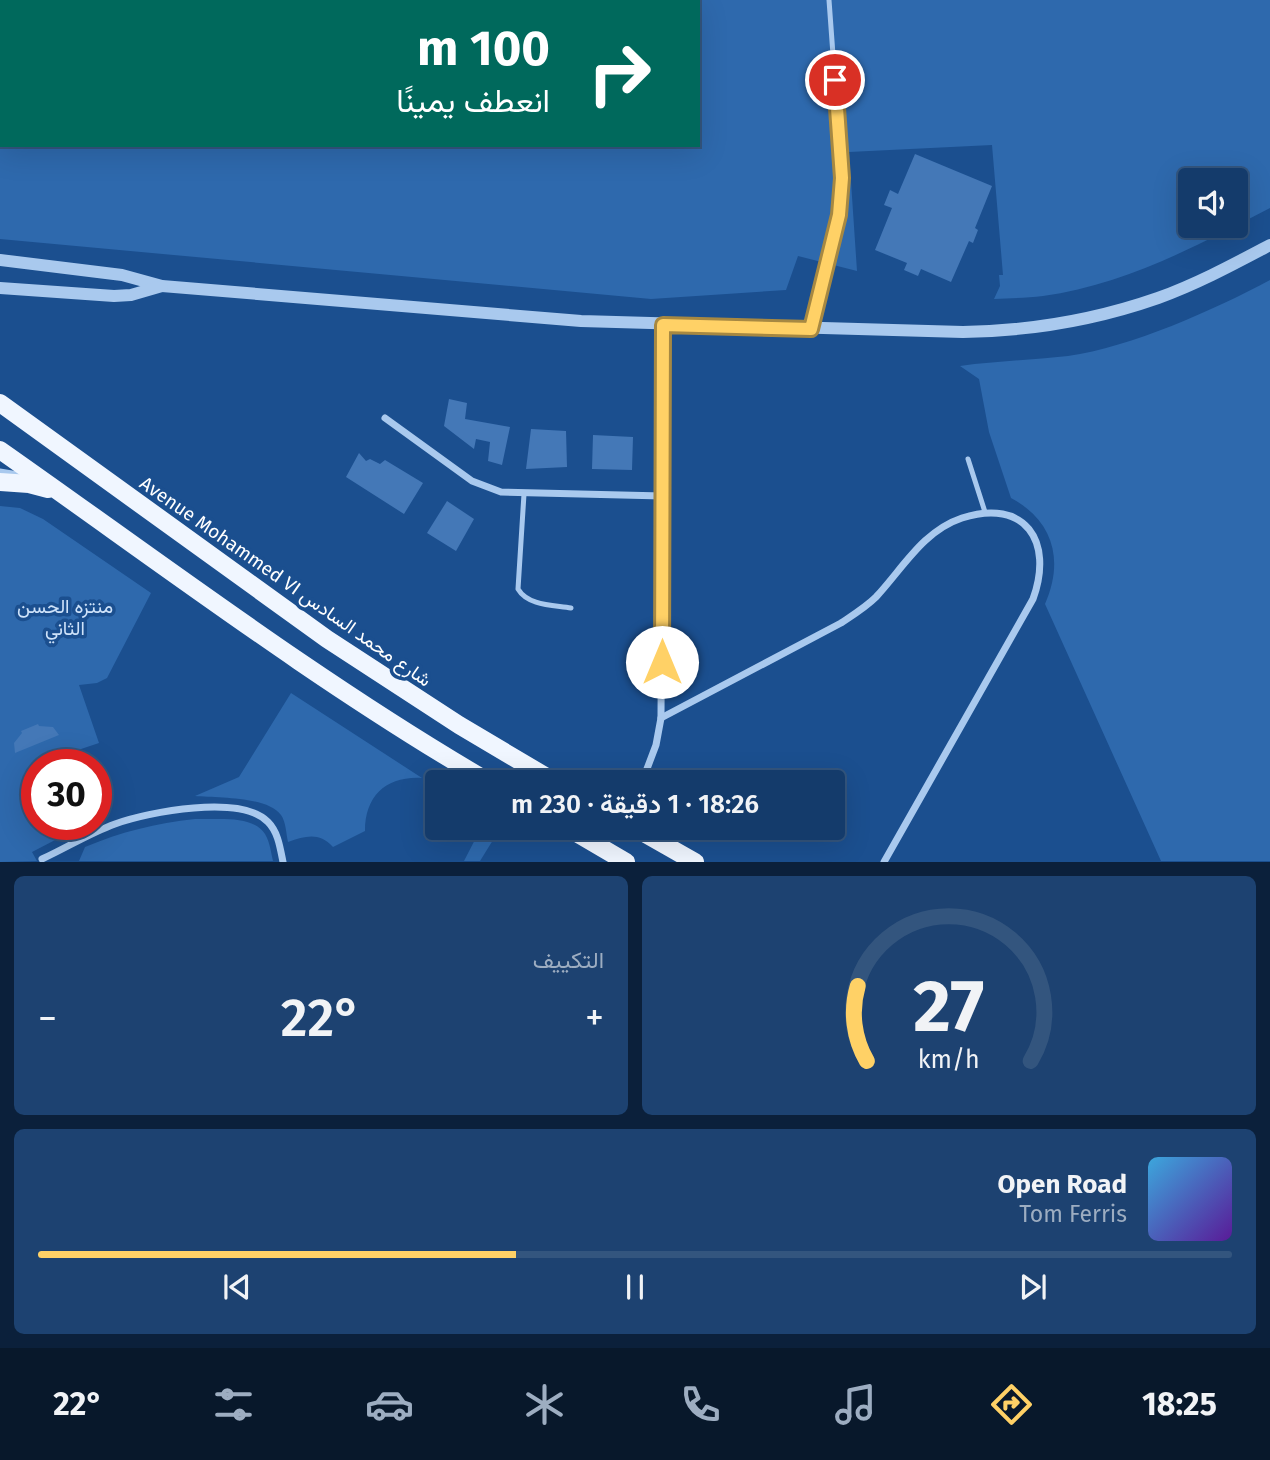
<!DOCTYPE html>
<html lang="ar">
<head>
<meta charset="utf-8">
<style>
	body { margin:0; font-family:"Fira Sans",Vazirmatn,sans-serif; background:#1d4271; color:#f1f3f6; direction:rtl; height:100vh; display:flex; flex-direction:column; font-size:26px; white-space:nowrap }
	* { box-sizing:border-box; margin:0 }
	p { font-size:23px; color:#9dadc1 }
	.icon { flex:none; width:38px; height:38px; fill:none; stroke:currentColor; stroke-width:2; stroke-linecap:round; stroke-linejoin:round }
	.map { position:relative; height:862px; overflow:hidden; direction:ltr }
	.panel { display:flex; flex-direction:column; gap:14px; padding:14px; background:#0b203b; flex:1 }
	.panel>* { flex:none }
	.top-card { position:absolute; left:0px; top:0px; width:700px; height:147px; box-shadow:0 7px 28px #0002,0 0 0 2px #33557e; direction:rtl; background:#00695c; color:#fff; overflow:hidden }
	.controls { position:absolute; left:1178px; top:168px; display:grid; gap:14px }
	.controls a { display:grid; place-items:center; width:70px; height:70px; border-radius:7px; background:#143b6b; box-shadow:0 7px 28px #0002,0 0 0 2px #33557e; font-size:35px }
	.speed { position:absolute; left:21px; top:749px; display:flex; gap:14px; font-size:35px; font-weight:700; text-align:center }
	.speed>* { display:grid; place-content:center; width:91px; height:91px; border-radius:50%; background:#143b6b; box-shadow:0 7px 28px #0002,0 0 0 2px #33557e; line-height:1 }
	.speed .limit { border:10px solid #d22; background:#fff; color:#111 }
	.pin { position:absolute; display:grid; place-items:center; width:60px; height:60px; color:#fff; margin:-30px; border:4px solid #fff; border-radius:50%; box-shadow:0 2px 7px #0007 }
	.me { position:absolute; width:77px; margin:-38px; rotate:0deg; stroke-linejoin:round; filter:drop-shadow(0 0 5px #0008) }
	.turn { display:flex; align-items:center; gap:24px; height:147px; padding:0 35px; font-size:32px }
	.turn .icon { width:91px; height:91px; stroke-width:2.5 }
	.turn b { display:block; font-size:49px; line-height:60px }
	.big { font-size:52px; font-weight:600; line-height:1.1 }
	.panel .card { flex:1; display:flex; flex-direction:column; justify-content:center; gap:10px; min-width:0; padding:0 24px; border-radius:10px; background:#1d4271 }
	.panel .dial { align-items:center; gap:0 }
	.dial svg { height:182px; overflow:visible; fill:none; stroke:#33557e; stroke-width:7; stroke-linecap:round; text-anchor:middle }
	.dial text { fill:#f1f3f6; stroke:none }
	.song { display:flex; align-items:center; gap:21px }
	.cover { width:84px; height:84px; border-radius:10px; background:linear-gradient(135deg,hsl(200 70% 55%),hsl(270 70% 35%)) }
	.played { height:7px; border-radius:4px; background:linear-gradient(90deg,#ffd166 40%,#33557e 40%) }
	.keys { display:flex; justify-content:space-around; direction:ltr }
	.heat { display:flex; justify-content:space-between; align-items:center; font-size:38px; direction:ltr }
	.panel .tiles { flex:1; display:grid; gap:14px; grid-template-columns:1fr 1fr }
	.card:last-child { grid-column:span 2 }
	.trip { position:absolute; left:425px; top:770px; width:420px; height:70px; border-radius:7px; background:#143b6b; box-shadow:0 7px 28px #0002,0 0 0 2px #33557e; font-weight:600; line-height:70px; text-align:center; direction:rtl }
	.menu { display:flex; height:112px; justify-content:space-around; align-items:center; background:#08182b; color:#9dadc1 }
	.menu .icon { width:49px; height:49px }
	.menu .selected { color:#ffd166 }
	.menu b { font-size:32px; color:#f1f3f6 }
	.map>svg:first-child { display:block }
	.green { fill:#2e69ad; fill-rule:evenodd }
	.building { fill:#4478b7 }
	.lines { fill:none; stroke-linecap:round; stroke-linejoin:round }
	.service { stroke:#a9c9ee; stroke-width:5 }
	.minor { stroke:#a9c9ee; stroke-width:7 }
	.tertiary { stroke:#a9c9ee; stroke-width:12 }
	.primary { stroke:#f0f6ff; stroke-width:18 }
	.route-casing { stroke:#a68842; stroke-width:18 }
	.route { stroke:#ffd166; stroke-width:12 }
	.labels { text-anchor:middle; stroke-width:7; stroke-linejoin:round; paint-order:stroke }
	.street-label { font-size:19px; fill:#fff; stroke:#1b4f8f }
	.park-label { font-size:19px; fill:#cfe3fa; stroke:#1b4f8f }
</style>
</head>
<body>
<div class="map">
<svg width="1270" height="862" viewBox="0 0 1270 862">
	<rect width="100%" height="100%" fill="#1b4f8f"/>
	<!-- green -->
	<g class="green">
		<path d="M0,0H1270V208C1199,245 1124,285 1043,296C1027,298 1010,298 994,299L1000,286L999,275H1003L992,145L849,152L857,271L798,256L786,290L651,299L0,239ZM2,2H698V145H2ZM1190,180H1236V226H1190Z"/>
		<path d="M1270,280V861H1161L1045,604C1064,561 1054,521 1011,498L989,432L979,379L960,366C996,361 1032,360 1068,356C1131,347 1214,310 1270,280Z"/>
		<polygon points="0,506 20,508 43,519 151,593 107,678 97,683 79,685 99,743 78,750 82,765 37,765 37,824 54,824 59,838 32,852 37,861 0,862"/>
		<path d="M291,693L422,778C387,776 365,795 365,831L333,847C319,832 306,836 288,842C286,833 286,822 281,815C267,796 217,798 195,796L239,777Z"/>
		<path d="M195,819C216,820 252,814 265,834C270,842 271,853 273,861H79L85,847C121,832 156,823 195,819Z"/>
		<polygon points="481,828 489,828 498,832 480,861 464,861"/>
	</g>
	<!-- building -->
	<g class="building">
		<polygon points="915,154 992,186 975,228 978,230 973,243 969,241 951,282 921,269 918,276 904,270 907,263 875,250 892,208 884,205 890,190 898,194"/>
		<polygon points="449,399 467,403 465,419 510,427 502,465 488,461 490,442 476,439 474,449 444,426"/>
		<polygon points="531,429 566,431 567,467 526,469"/>
		<polygon points="593,435 633,437 632,470 592,469"/>
		<polygon points="359,453 366,461 370,459 380,464 385,460 423,483 404,514 346,477"/>
		<polygon points="447,501 474,519 456,551 427,533"/>
		<polygon points="38,724 39,726 53,727 59,735 15,753 14,743 22,733 21,731"/>
	</g>
	<g class="lines">
		<!-- service -->
		<g class="service">
			<polyline points="812,326 835,233 842,178 829,0"/>
			<polyline points="968,459 985,512"/>
			<polyline points="0,471 24,475"/>
			<path d="M524,494L518,589C528,606 554,605 571,608"/>
		</g>
		<!-- minor -->
		<g class="minor">
			<polyline points="385,418 472,481 501,492 663,496"/>
			<path d="M661,718L841,623C853,615 866,607 876,597C903,568 923,531 962,518C1025,498 1054,541 1033,599L884,862"/>
			<polyline points="642,782 656,745 661,718 663,325"/>
			<path d="M42,859C66,848 90,833 115,824C148,812 241,794 268,822C278,832 280,847 283,862"/>
		</g>
		<!-- tertiary -->
		<g class="tertiary">
			<path d="M0,260L122,275L162,286L581,321L963,332C1030,331 1095,320 1158,298C1197,284 1234,264 1270,245"/>
			<polyline points="0,288 114,296 131,295 162,286"/>
		</g>
		<!-- primary -->
		<g class="primary">
			<polyline points="0,403 327,639 459,725 555,782"/>
			<path d="M0,450C161,563 319,683 489,782"/>
			<polyline points="0,482 29,484 48,489"/>
			<polyline points="568,828 626,862"/>
			<polyline points="635,828 695,862"/>
		</g>
	</g>
	<g class="lines">
		<!-- route casing -->
		<g class="route-casing">
			<polyline id="route" points="662,662 663,325 811,329 839,215 842,178 835,80"/>
		</g>
		<!-- route -->
		<use href="#route" class="route"/>
	</g>
	<g class="labels">
		<!-- street labels -->
		<g class="street-label">
			<text transform="translate(286 581) rotate(35)" y="7">Avenue Mohammed VI شارع محمد السادس</text>
		</g>
		<!-- park labels -->
		<g class="park-label">
			<text x="65" y="613">منتزه الحسن<tspan x="65" dy="22">الثاني</tspan></text>
		</g>
	</g>
</svg>
<div class="controls">
<a><svg class="icon" aria-label="sound" viewBox="0 0 24 24"><path d="M4 9h4l5-4v14l-5-4H4zM17 9q2 3 0 6"/></svg></a>
</div>
<div class="speed"><div class="limit">30</div></div>
<div class="pin" style="left:835px;top:80px;background:#d93025"><svg class="icon" aria-label="arrive" viewBox="0 0 24 24"><path d="M6 21V4h12l-3 4 3 4H6"/></svg></div>
<svg class="me" style="left:662px;top:662px" viewBox="-20 -20 40 40"><circle r="19" fill="#fff"/><path d="M0-13L10 11 0 6-10 11z" fill="#ffd166"/></svg>
<div class="trip">18:26 · 1 دقيقة · 230 m</div>
<div class="top-card">
<div class="turn"><svg class="icon" aria-label="right" viewBox="0 0 24 24"><path d="M7 20v-9h11M14 6l5 5-5 5"/></svg><div><b>100 m</b>انعطف يمينًا</div></div>
</div>
</div>
<section class="panel">
<div class="tiles">
<div class="card dial"><svg viewBox="0 0 100 80">
<path d="M14 69A42 42 0 1 1 86 69"/>
<path d="M14 69A42 42 0 0 1 10 36" stroke="#ffd166"/>
<text x="50" y="56" font-size="32" font-weight="700">27</text>
<text x="50" y="72" font-size="11">km/h</text>
</svg></div>
<div class="card"><p>التكييف</p>
<div class="heat"><a>−</a><b class="big">22°</b><a>+</a></div>
</div>
<div class="card">
<div class="song"><i class="cover"></i><div><b>Open Road</b><p>Tom Ferris</p></div></div>
<div class="played"></div>
<div class="keys"><svg class="icon" aria-label="previous" viewBox="0 0 24 24"><path d="M18 5L8 12l10 7zM5 5v14"/></svg><svg class="icon" aria-label="pause" viewBox="0 0 24 24"><path d="M8 5v14M16 5v14"/></svg><svg class="icon" aria-label="next" viewBox="0 0 24 24"><path d="M6 5l10 7-10 7zM19 5v14"/></svg></div>
</div>
</div>
</section>
<nav class="menu">
<b>18:25</b>
<svg class="icon selected" aria-label="directions" viewBox="0 0 24 24"><path d="M12 3l9 9-9 9-9-9zM9 14v-3h6M13 9l2 2-2 2"/></svg>
<svg class="icon" aria-label="music" viewBox="0 0 24 24"><path d="M9 18V5l10-2v13"/><circle cx="6" cy="18" r="3"/><circle cx="16" cy="16" r="3"/></svg>
<svg class="icon" aria-label="phone" viewBox="0 0 24 24"><path d="M5 4h4l2 5-3 2q2 4 5 5l2-3 5 2v4C11 20 4 13 5 4z"/></svg>
<svg class="icon" aria-label="climate" viewBox="0 0 24 24"><path d="M12 3v18M4 7l16 10M4 17L20 7"/></svg>
<svg class="icon" aria-label="car" viewBox="0 0 24 24"><path d="M5 17H2v-5l4-1 3-4h7l3 4 3 1v5h-3M9 17h6M6 11h13"/><circle cx="7" cy="17" r="2"/><circle cx="17" cy="17" r="2"/></svg>
<svg class="icon" aria-label="filters" viewBox="0 0 24 24"><path d="M4 7h16M4 17h16"/><circle cx="9" cy="7" r="2"/><circle cx="15" cy="17" r="2"/></svg>
<b>22°</b>
</nav>
</body>
</html>
